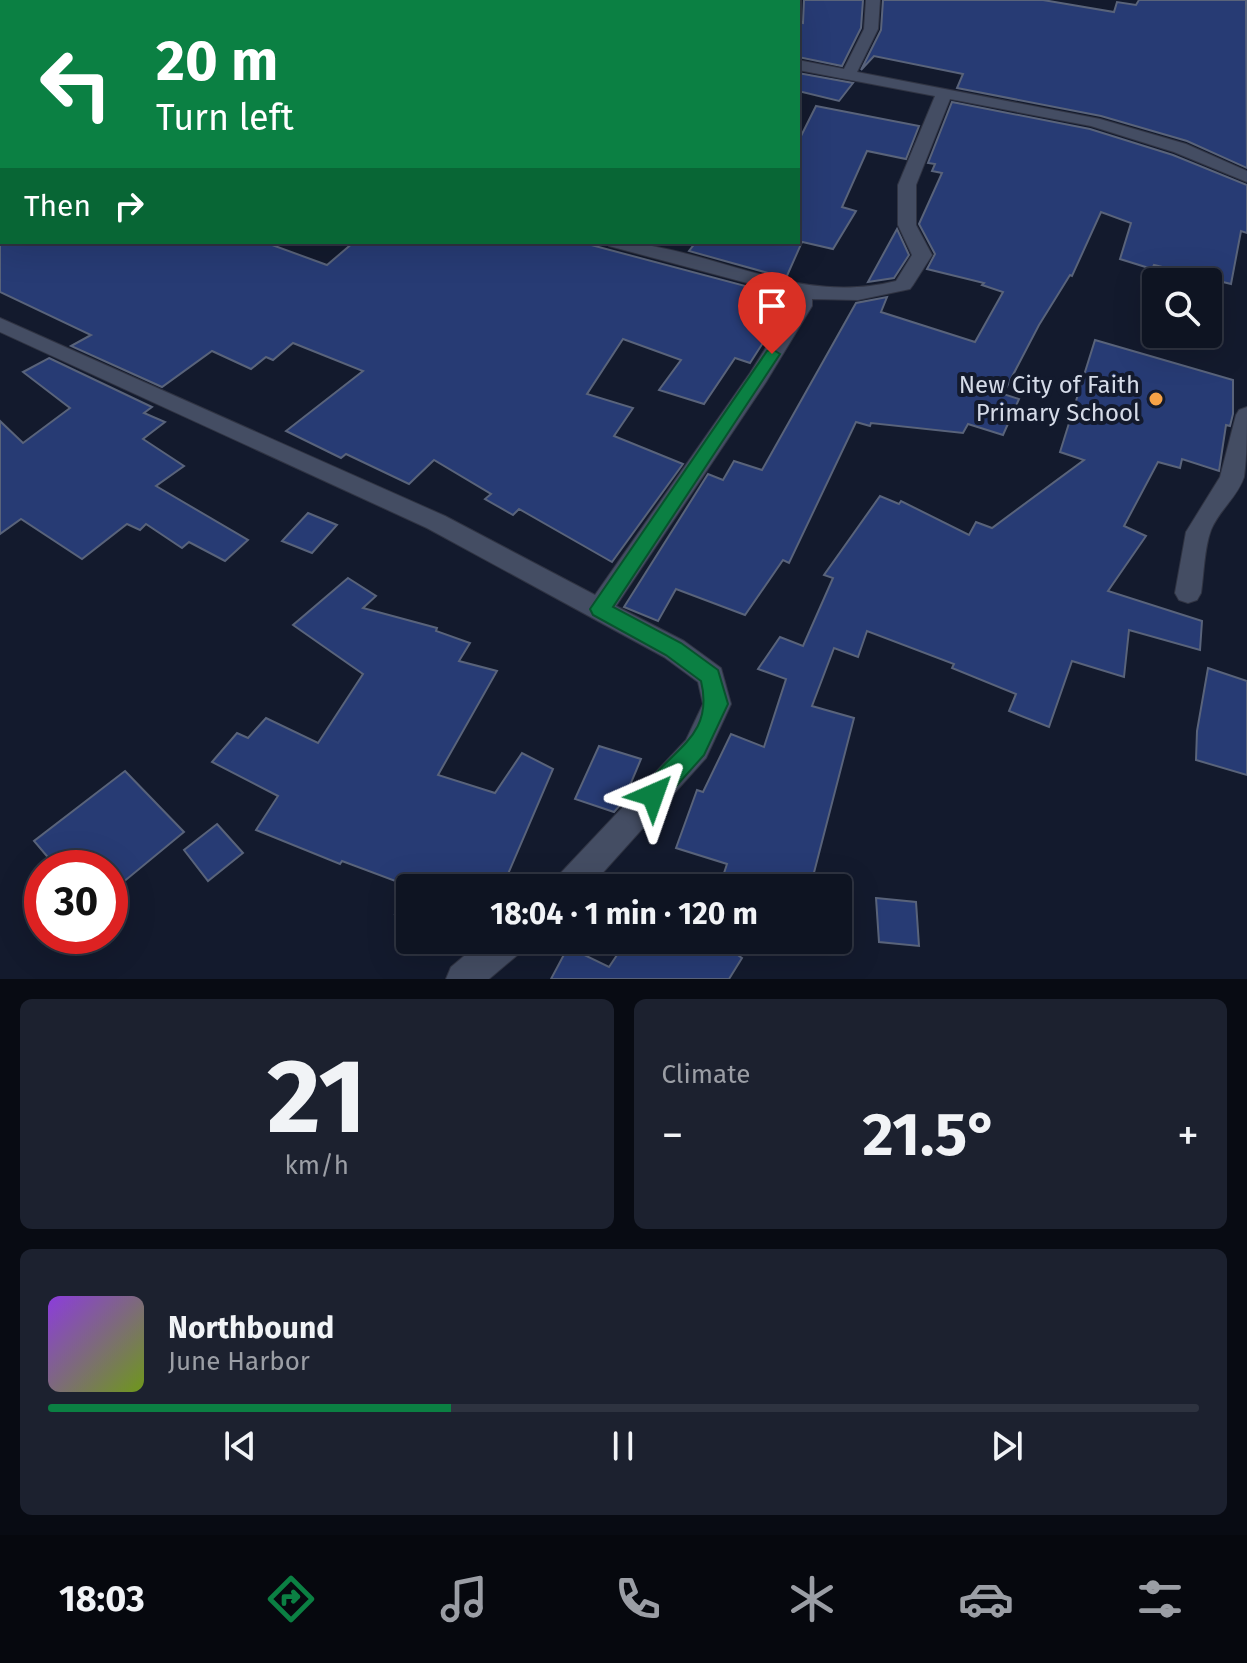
<!DOCTYPE html>
<html lang="en">
<head>
<meta charset="utf-8">
<style>
	body { margin:0; font-family:"Fira Sans",sans-serif; background:#1c212f; color:#f1f3f6; height:100vh; display:flex; flex-direction:column; font-size:30px; white-space:nowrap }
	* { box-sizing:border-box; margin:0 }
	p { font-size:26px; color:#9b9ea5 }
	.icon { flex:none; width:44px; height:44px; fill:none; stroke:currentColor; stroke-width:2; stroke-linecap:round; stroke-linejoin:round }
	.map { position:relative; height:979px; overflow:hidden }
	.sheet { display:flex; flex-direction:column; gap:20px; padding:20px; background:#080b13; flex:1 }
	.sheet>* { flex:none }
	.banner { position:absolute; left:0px; top:0px; width:800px; height:244px; box-shadow:0 8px 32px #0002,0 0 0 2px #2e3340; background:#0b8043; color:#fff; overflow:hidden }
	.tools { position:absolute; left:1142px; top:268px; display:grid; gap:16px }
	.tools a { display:grid; place-items:center; width:80px; height:80px; border-radius:8px; background:#0e1422; box-shadow:0 8px 32px #0002,0 0 0 2px #2e3340; font-size:40px }
	.speed { position:absolute; left:24px; top:850px; display:flex; gap:16px; font-size:40px; font-weight:700; text-align:center }
	.speed>* { display:grid; place-content:center; width:104px; height:104px; border-radius:50%; background:#0e1422; box-shadow:0 8px 32px #0002,0 0 0 2px #2e3340; line-height:1 }
	.speed .limit { border:12px solid #d22; background:#fff; color:#111 }
	.pin { position:absolute; display:grid; place-items:center; width:68px; height:68px; color:#fff; margin:-82px -34px; border-radius:50% 50% 50% 0; rotate:-45deg; box-shadow:0 0 8px #0007 }
	.pin .icon { rotate:45deg }
	.me { position:absolute; width:88px; margin:-44px; rotate:43deg; stroke-linejoin:round; filter:drop-shadow(0 0 6px #0008) }
	.turn { display:flex; align-items:center; gap:28px; height:168px; padding:0 24px; font-size:36px }
	.turn .icon { width:104px; height:104px; stroke-width:2.5 }
	.turn b { display:block; font-size:56px; line-height:68px }
	.then { display:flex; align-items:center; height:76px; padding:0 24px; background:#0003; gap:16px; font-size:30px }
	.big { font-size:60px; font-weight:700; line-height:1.1 }
	.sheet .widget { flex:1; display:flex; flex-direction:column; justify-content:center; gap:12px; min-width:0; padding:0 28px; border-radius:12px; background:#1c212f }
	.sheet .dial { align-items:center; gap:0 }
	.dial b { font-size:104px; line-height:1 }
	.song { display:flex; align-items:center; gap:24px }
	.cover { width:96px; height:96px; border-radius:12px; background:linear-gradient(135deg,hsl(270 70% 55%),hsl(80 70% 35%)) }
	.played { height:8px; border-radius:4px; background:linear-gradient(90deg,#0b8043 35%,#2e3340 35%) }
	.keys { display:flex; justify-content:space-around; direction:ltr }
	.heat { display:flex; justify-content:space-between; align-items:center; font-size:44px; direction:ltr }
	.sheet .tiles { flex:1; display:grid; gap:20px; grid-template-columns:1fr 1fr }
	.widget:last-child { grid-column:span 2 }
	.trip { position:absolute; left:396px; top:874px; width:456px; height:80px; border-radius:8px; background:#0e1422; box-shadow:0 8px 32px #0002,0 0 0 2px #2e3340; font-weight:700; line-height:80px; text-align:center }
	.tab-bar { display:flex; height:128px; justify-content:space-around; align-items:center; background:#06080e; color:#9b9ea5 }
	.tab-bar .icon { width:56px; height:56px }
	.tab-bar .on { color:#0b8043 }
	.tab-bar b { font-size:36px; color:#f1f3f6 }
	.map>svg:first-child { display:block }
	.building { fill:#273b74; stroke:#59637a; stroke-width:2 }
	.lines { fill:none; stroke-linecap:round; stroke-linejoin:round }
	.minor-casing { stroke:#303443; stroke-width:2 }
	.minor { fill:#444d63; fill-rule:evenodd }
	.route { fill:#0b8043; stroke:#07532c; stroke-width:2 }
	.poi-dot { fill:#f6a247; stroke:#131a2d; stroke-width:3 }
	.labels { text-anchor:middle; stroke-width:8; stroke-linejoin:round; paint-order:stroke }
	.poi-label { font-size:24px; fill:#d5dbe8; stroke:#131a2d; text-anchor:end }
</style>
</head>
<body>
<div class="map">
<svg width="1247" height="979" viewBox="0 0 1247 979">
	<rect width="100%" height="100%" fill="#131a2d"/>
	<!-- building -->
	<g class="building">
		<polygon points="804,0 863,0 861,28 842,66 798,57 798,22 803,23"/>
		<polygon points="883,0 1043,0 1114,12 1117,2 1136,5 1139,0 1246,0 1247,168 1187,141 1101,116 957,88 963,74 874,56 861,70 881,30"/>
		<polygon points="798,73 853,83 839,101 798,91"/>
		<polygon points="952,102 1090,129 1173,155 1247,185 1247,233 1241,231 1231,284 1154,265 1152,269 1120,259 1131,223 1101,212 1072,276 1070,275 1039,325 1003,394 1019,399 1003,435 968,424 963,433 871,423 870,426 856,422 789,563 783,560 745,615 676,589 658,621 624,607 708,474 723,480 734,461 762,470 856,303 887,297 881,312 975,342 1003,292 982,285 984,283 927,269 935,254 919,224 942,173 932,171 935,164 928,163"/>
		<polygon points="816,106 919,126 906,159 867,151 842,207 856,211 833,249 798,241 798,142"/>
		<polygon points="897,229 909,255 894,278 868,282"/>
		<polygon points="0,242 264,242 327,265 354,242 580,242 779,295 776,301 788,304 750,363 735,358 704,404 659,390 681,360 623,339 587,394 633,408 614,436 683,464 612,562 519,509 513,515 485,499 491,494 434,460 409,484 346,454 341,458 286,431 363,371 293,343 273,360 266,357 251,369 212,351 162,387 71,346 91,335 0,292"/>
		<polygon points="696,242 802,242 786,278 689,251"/>
		<polygon points="1095,340 1233,380 1233,414 1230,426 1226,425 1219,471 1182,459 1180,468 1158,462 1124,526 1146,536 1108,591 1202,621 1200,650 1129,630 1124,677 1072,661 1049,727 1009,711 1016,694 952,668 954,664 867,631 858,657 834,648 812,706 854,718 810,888 760,888 723,876 727,864 676,848 697,790 703,792 731,734 764,747 786,679 758,669 780,637 803,646 833,578 824,575 880,496 899,504 901,501 969,535 976,522 992,528 1084,460 1060,452"/>
		<polygon points="49,358 152,407 144,413 165,422 143,439 184,466 156,486 248,540 225,561 189,542 182,548 146,524 140,530 127,524 82,559 21,519 0,534 0,421 23,443 70,408 23,372"/>
		<polygon points="308,513 337,525 312,553 282,541"/>
		<polygon points="348,578 376,596 363,608 437,628 436,631 470,643 459,661 497,671 438,775 495,793 522,753 553,769 502,888 410,888 410,919 395,914 409,886 342,861 340,864 256,830 278,796 212,762 237,733 248,738 266,718 318,743 363,674 293,625"/>
		<polygon points="1208,668 1247,681 1247,775 1196,760 1197,731"/>
		<polygon points="599,746 641,759 623,802 614,812 575,799"/>
		<polygon points="125,771 184,832 110,893 110,868 57,868 34,841"/>
		<polygon points="217,824 243,853 208,881 184,850"/>
		<polygon points="876,898 916,902 919,946 879,942"/>
		<polygon points="627,940 716,940 742,958 729,979 551,979 568,947 609,967"/>
	</g>
	<g class="lines">
		<!-- minor casing -->
		<g class="minor-casing">
			<g id="minor">
				<polygon points="176,0 193,0 175,2"/>
				<polygon points="545,0 562,0 563,2 546,2"/>
				<path d="M866,0H880L878,29L857,72L1100,119L1186,144L1247,171V182L1174,152L1091,126L950,99L916,185V225L932,255L913,285L910,289L858,300L812,299V306L766,382L616,606L684,641L721,668L731,704L706,758L589,888H552L557,877L686,740L703,704L698,682L664,657L427,528L0,332V318L445,516L595,595L750,373L792,306V295L609,246L607,242C707,242 791,308 896,281L912,255L898,225V185L935,96L798,70V60L844,69L864,29Z"/>
				<rect x="0" y="60" width="2" height="10"/>
				<path d="M1247,407C1247,429 1247,456 1244,477C1237,498 1219,510 1211,530C1204,549 1204,573 1201,593L1197,600L1188,603L1179,600L1175,593L1186,532L1220,477L1236,415L1239,410Z"/>
				<polygon points="483,940 526,940 521,952 489,979 446,979 451,967"/>
			</g>
		</g>
		<!-- minor -->
		<use href="#minor" class="minor"/>
	</g>
	<!-- route -->
	<path class="route" d="M772,349L780,354L613,607L681,643L718,670L728,704L704,755L662,802L653,805L645,802L642,795C662,751 716,742 701,681L666,655L593,615L590,609L767,351Z"/>
	<!-- markers -->
	<circle class="poi-dot" cx="1156" cy="399" r="8"/>
	<g class="labels">
		<!-- poi labels -->
		<g class="poi-label">
			<text x="1140" y="393">New City of Faith<tspan x="1140" dy="28">Primary School</tspan></text>
		</g>
	</g>
</svg>
<div class="tools">
<a><svg class="icon" aria-label="search" viewBox="0 0 24 24"><circle cx="10" cy="10" r="6"/><path d="M15 15l6 6"/></svg></a>
</div>
<div class="speed"><div class="limit">30</div></div>
<div class="pin" style="left:772px;top:354px;background:#d93025"><svg class="icon" aria-label="arrive" viewBox="0 0 24 24"><path d="M6 21V4h12l-3 4 3 4H6"/></svg></div>
<svg class="me" style="left:653px;top:795px" viewBox="-20 -20 40 40"><path d="M0-17L14 15 0 8-14 15z" fill="#0b8043" stroke="#fff" stroke-width="4"/></svg>
<div class="trip">18:04 · 1 min · 120 m</div>
<div class="banner">
<div class="turn"><svg class="icon" aria-label="left" viewBox="0 0 24 24"><path d="M17 20v-9H6M10 6l-5 5 5 5"/></svg><div><b>20 m</b>Turn left</div></div>
<div class="then">Then<svg class="icon" aria-label="right" viewBox="0 0 24 24"><path d="M7 20v-9h11M14 6l5 5-5 5"/></svg></div>
</div>
</div>
<section class="sheet">
<div class="tiles">
<div class="widget dial"><b>21</b><p>km/h</p></div>
<div class="widget"><p>Climate</p>
<div class="heat"><a>−</a><b class="big">21.5°</b><a>+</a></div>
</div>
<div class="widget">
<div class="song"><i class="cover"></i><div><b>Northbound</b><p>June Harbor</p></div></div>
<div class="played"></div>
<div class="keys"><svg class="icon" aria-label="previous" viewBox="0 0 24 24"><path d="M18 5L8 12l10 7zM5 5v14"/></svg><svg class="icon" aria-label="pause" viewBox="0 0 24 24"><path d="M8 5v14M16 5v14"/></svg><svg class="icon" aria-label="next" viewBox="0 0 24 24"><path d="M6 5l10 7-10 7zM19 5v14"/></svg></div>
</div>
</div>
</section>
<nav class="tab-bar">
<b>18:03</b>
<svg class="icon on" aria-label="directions" viewBox="0 0 24 24"><path d="M12 3l9 9-9 9-9-9zM9 14v-3h6M13 9l2 2-2 2"/></svg>
<svg class="icon" aria-label="music" viewBox="0 0 24 24"><path d="M9 18V5l10-2v13"/><circle cx="6" cy="18" r="3"/><circle cx="16" cy="16" r="3"/></svg>
<svg class="icon" aria-label="phone" viewBox="0 0 24 24"><path d="M5 4h4l2 5-3 2q2 4 5 5l2-3 5 2v4C11 20 4 13 5 4z"/></svg>
<svg class="icon" aria-label="climate" viewBox="0 0 24 24"><path d="M12 3v18M4 7l16 10M4 17L20 7"/></svg>
<svg class="icon" aria-label="car" viewBox="0 0 24 24"><path d="M5 17H2v-5l4-1 3-4h7l3 4 3 1v5h-3M9 17h6M6 11h13"/><circle cx="7" cy="17" r="2"/><circle cx="17" cy="17" r="2"/></svg>
<svg class="icon" aria-label="filters" viewBox="0 0 24 24"><path d="M4 7h16M4 17h16"/><circle cx="9" cy="7" r="2"/><circle cx="15" cy="17" r="2"/></svg>
</nav>
</body>
</html>
